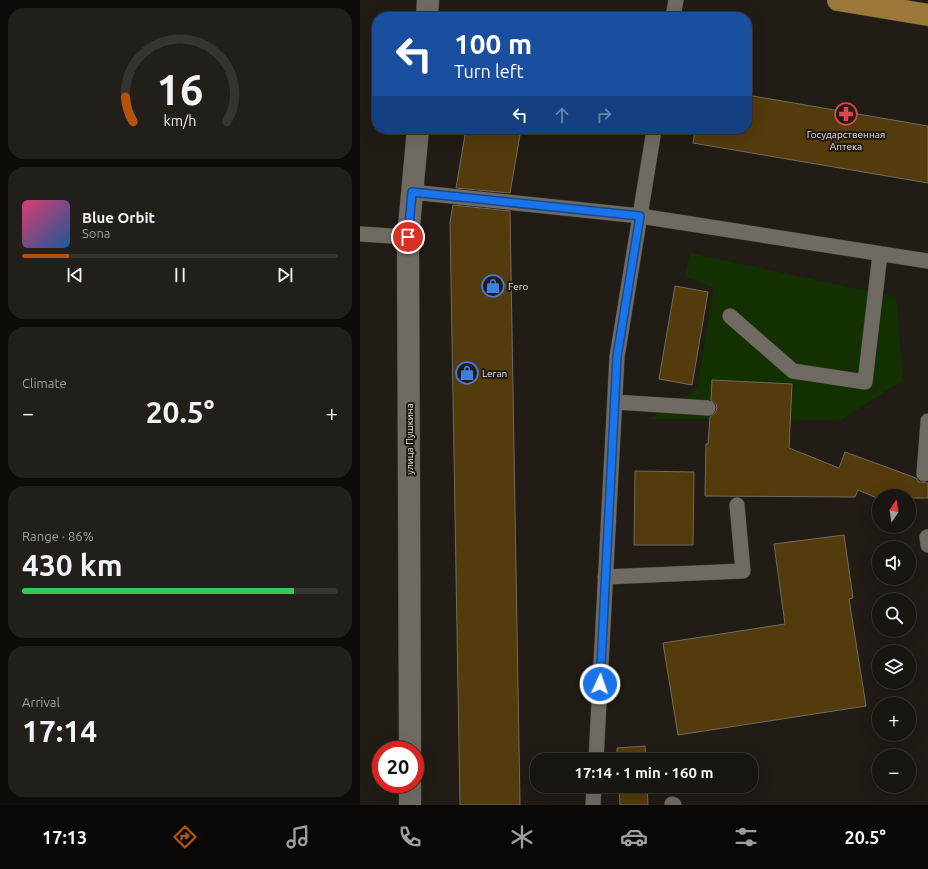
<!DOCTYPE html>
<html lang="en">
<head>
<meta charset="utf-8">
<style>
	body { margin:0; font-family:Ubuntu,sans-serif; background:#221e19; color:#f1f3f6; height:100vh; display:flex; flex-direction:column; font-size:15px; white-space:nowrap }
	* { box-sizing:border-box; margin:0 }
	p { font-size:13px; color:#9f9f9f }
	.icon { flex:none; width:22px; height:22px; fill:none; stroke:currentColor; stroke-width:2; stroke-linecap:round; stroke-linejoin:round }
	.map { position:relative; flex:1; overflow:hidden }
	.drawer { display:flex; flex-direction:column; gap:8px; padding:8px; background:#0e0c09; width:360px }
	.drawer>* { flex:none }
	.top-card { position:absolute; left:12px; top:12px; width:380px; height:122px; border-radius:16px; box-shadow:0 4px 16px #0002,0 0 0 1px #373430; background:#1a4fa0; color:#fff; overflow:hidden }
	.needle { width:26px; rotate:12deg }
	.fabs { position:absolute; left:512px; top:489px; display:grid; gap:8px }
	.fabs a { display:grid; place-items:center; width:44px; height:44px; border-radius:50%; background:#191510; box-shadow:0 4px 16px #0002,0 0 0 1px #373430; font-size:20px }
	.speed { position:absolute; left:12px; top:741px; display:flex; gap:8px; font-size:20px; font-weight:700; text-align:center }
	.speed>* { display:grid; place-content:center; width:52px; height:52px; border-radius:50%; background:#191510; box-shadow:0 4px 16px #0002,0 0 0 1px #373430; line-height:1 }
	.speed .limit { border:6px solid #d22; background:#fff; color:#111 }
	.pin { position:absolute; display:grid; place-items:center; width:34px; height:34px; color:#fff; margin:-17px; border:2px solid #fff; border-radius:50%; box-shadow:0 1px 4px #0007 }
	.me { position:absolute; width:44px; margin:-22px; rotate:3deg; stroke-linejoin:round; filter:drop-shadow(0 0 3px #0008) }
	.turn { display:flex; align-items:center; gap:14px; height:84px; padding:0 16px; font-size:18px }
	.turn .icon { width:52px; height:52px; stroke-width:2.5 }
	.turn b { display:block; font-size:28px; line-height:34px }
	.lanes { display:flex; align-items:center; height:38px; padding:0 16px; background:#0003; justify-content:center; gap:20px; direction:ltr }
	.lanes .off { opacity:.35 }
	.big { font-size:30px; font-weight:700; line-height:1.1 }
	.drawer .widget { flex:1; display:flex; flex-direction:column; justify-content:center; gap:6px; min-width:0; padding:0 14px; border-radius:16px; background:#221e19 }
	.drawer .dial { align-items:center; gap:0 }
	.dial svg { height:104px; overflow:visible; fill:none; stroke:#373430; stroke-width:7; stroke-linecap:round; text-anchor:middle }
	.dial text { fill:#f1f3f6; stroke:none }
	.song { display:flex; align-items:center; gap:12px }
	.cover { width:48px; height:48px; border-radius:6px; background:linear-gradient(135deg,hsl(340 70% 55%),hsl(210 70% 35%)) }
	.played { height:4px; border-radius:2px; background:linear-gradient(90deg,#b45309 15%,#373430 15%) }
	.keys { display:flex; justify-content:space-around; direction:ltr }
	.heat { display:flex; justify-content:space-between; align-items:center; font-size:22px; direction:ltr }
	.charge { height:6px; border-radius:3px; background:linear-gradient(90deg,#34c759 86%,#373430 0) }
	.trip { position:absolute; left:170px; top:753px; width:228px; height:40px; border-radius:16px; background:#191510; box-shadow:0 4px 16px #0002,0 0 0 1px #373430; font-weight:700; line-height:40px; text-align:center }
	.dock { display:flex; height:64px; justify-content:space-around; align-items:center; background:#0a0806; color:#9f9f9f }
	.dock .icon { width:28px; height:28px }
	.dock .active { color:#b45309 }
	.dock b { font-size:18px; color:#f1f3f6 }
	main { display:flex; flex:1; min-height:0 }
	.map>svg:first-child { display:block }
	.green { fill:#133100 }
	.building { fill:#533b0b; stroke:#706b62 }
	.lines { fill:none; stroke-linecap:round; stroke-linejoin:round }
	.service-casing { stroke:#3a3733; stroke-width:16 }
	.minor-casing { stroke:#3a3733; stroke-width:23 }
	.primary-casing { stroke:#3a3733; stroke-width:23 }
	.service { stroke:#706b62; stroke-width:15 }
	.minor { stroke:#706b62; stroke-width:22 }
	.primary { stroke:#9d7639; stroke-width:22 }
	.route-casing { stroke:#114b97; stroke-width:10 }
	.route { stroke:#1a73e8; stroke-width:7 }
	.labels { text-anchor:middle; stroke-width:4; stroke-linejoin:round; paint-order:stroke }
	.poi-label { font-size:10px; fill:#e4e1dc; stroke:#211c15; text-anchor:start }
	.street-label { font-size:10px; fill:#e4e1dc; stroke:#211c15 }
</style>
</head>
<body>
<main>
<section class="drawer">
<div class="widget dial"><svg viewBox="0 0 100 80">
<path d="M14 69A42 42 0 1 1 86 69"/>
<path d="M14 69A42 42 0 0 1 8 50" stroke="#b45309"/>
<text x="50" y="56" font-size="32" font-weight="700">16</text>
<text x="50" y="72" font-size="11">km/h</text>
</svg></div>
<div class="widget">
<div class="song"><i class="cover"></i><div><b>Blue Orbit</b><p>Sona</p></div></div>
<div class="played"></div>
<div class="keys"><svg class="icon" aria-label="previous" viewBox="0 0 24 24"><path d="M18 5L8 12l10 7zM5 5v14"/></svg><svg class="icon" aria-label="pause" viewBox="0 0 24 24"><path d="M8 5v14M16 5v14"/></svg><svg class="icon" aria-label="next" viewBox="0 0 24 24"><path d="M6 5l10 7-10 7zM19 5v14"/></svg></div>
</div>
<div class="widget"><p>Climate</p>
<div class="heat"><a>−</a><b class="big">20.5°</b><a>+</a></div>
</div>
<div class="widget"><p>Range · 86%</p><b class="big">430 km</b><div class="charge"></div></div>
<div class="widget"><p>Arrival</p><b class="big">17:14</b></div>
</section>
<div class="map">
<svg width="568" height="805" viewBox="0 0 568 805">
	<rect width="100%" height="100%" fill="#211c15"/>
	<!-- green -->
	<polygon class="green" points="330,253 536,297 543,380 481,420 290,419 337,389 354,288 325,276"/>
	<!-- building -->
	<g class="building">
		<polygon points="387,95 568,126 568,183 333,143 335,129 387,129"/>
		<polygon points="106,129 161,129 150,193 96,188"/>
		<polygon points="93,205 150,211 160,805 100,805 90,222"/>
		<polygon points="315,286 348,292 332,385 299,379"/>
		<polygon points="352,380 432,384 429,448 479,468 485,452 556,478 559,482 568,483 568,498 549,498 549,496 519,496 519,498 517,498 498,490 495,497 345,496 346,444 348,444 350,417 355,413 357,408 356,404 351,400"/>
		<polygon points="275,471 334,472 333,545 274,545"/>
		<polygon points="484,535 493,598 489,599 506,706 318,735 303,643 425,624 414,544"/>
		<polygon points="285,746 286,760 257,760 257,748"/>
		<polygon points="259,786 287,786 288,805 260,805"/>
	</g>
	<g class="lines">
		<!-- service casing -->
		<g class="service-casing">
			<g id="service">
				<polyline points="313,17 316,0"/>
				<polyline points="52,192 280,216 568,261"/>
				<polyline points="0,234 48,237"/>
				<polyline points="370,316 433,371 505,382 520,254"/>
				<polyline points="255,402 348,408"/>
				<polyline points="564,474 568,421"/>
				<polyline points="567,537 568,545"/>
				<polyline points="245,577 383,571 377,505"/>
				<polyline points="236,760 257,357 293,136"/>
				<polyline points="312,804 314,805"/>
				<polyline points="233,805 234,786"/>
			</g>
		</g>
		<!-- minor casing -->
		<g class="minor-casing">
			<g id="minor">
				<polyline points="67,17 68,0"/>
				<polyline points="50,750 48,237 58,129"/>
				<polyline points="50,784 50,805"/>
			</g>
		</g>
		<!-- primary casing -->
		<g class="primary-casing">
			<polyline id="primary" points="478,0 568,15"/>
		</g>
		<!-- service -->
		<use href="#service" class="service"/>
		<!-- minor -->
		<use href="#minor" class="minor"/>
		<!-- primary -->
		<use href="#primary" class="primary"/>
	</g>
	<g class="lines">
		<!-- route casing -->
		<g class="route-casing">
			<polyline id="route" points="48,237 52,192 280,216 257,357 240,684"/>
		</g>
		<!-- route -->
		<use href="#route" class="route"/>
	</g>
	<!-- icons -->
	<defs>
		<g id="pharmacy-ring" transform="scale(1.15)"><circle r="9.5" fill="#211c15" stroke="#e0444e" stroke-width="1.5"/><path d="M-2-6h4v4h4v4h-4v4h-4v-4h-4v-4h4Z" fill="#e0444e"/></g>
		<g id="shop-ring" transform="scale(1.15)"><circle r="9.5" fill="#211c15" stroke="#3f7fe0" stroke-width="1.5"/><path d="M-5-2.5h2.3a2.7 3.5 0 0 1 5.4 0H5L5.5 6h-11ZM-1.5-2.5h3a1.5 2.3 0 0 0-3 0Z" fill="#3f7fe0"/></g>
	</defs>
	<g fill-rule="evenodd">
		<use href="#pharmacy-ring" x="486" y="114"/>
		<use href="#shop-ring" x="133" y="286"/>
		<use href="#shop-ring" x="107" y="373"/>
	</g>
	<g class="labels">
		<!-- poi labels -->
		<g class="poi-label">
			<text x="486" y="138" text-anchor="middle">Государственная<tspan x="486" dy="12">Аптека</tspan></text>
			<text x="148" y="290">Fero</text>
			<text x="122" y="377">Leran</text>
		</g>
		<!-- street labels -->
		<g class="street-label">
			<text transform="translate(49 439) rotate(-90)" y="4">улица Пушкина</text>
		</g>
	</g>
</svg>
<div class="fabs">
<a><svg class="needle" viewBox="-14 -14 28 28"><path d="M0-13l5 13h-10z" fill="#e53935"/><path d="M0 13l5-13h-10z" fill="#9f9f9f"/></svg></a>
<a><svg class="icon" aria-label="sound" viewBox="0 0 24 24"><path d="M4 9h4l5-4v14l-5-4H4zM17 9q2 3 0 6"/></svg></a>
<a><svg class="icon" aria-label="search" viewBox="0 0 24 24"><circle cx="10" cy="10" r="6"/><path d="M15 15l6 6"/></svg></a>
<a><svg class="icon" aria-label="layers" viewBox="0 0 24 24"><path d="M12 4l9 5-9 5-9-5zM3 14l9 5 9-5"/></svg></a>
<a>+</a>
<a>−</a>
</div>
<div class="speed"><div class="limit">20</div></div>
<div class="pin" style="left:48px;top:237px;background:#d93025"><svg class="icon" aria-label="arrive" viewBox="0 0 24 24"><path d="M6 21V4h12l-3 4 3 4H6"/></svg></div>
<svg class="me" style="left:240px;top:684px" viewBox="-20 -20 40 40"><circle r="17" fill="#1a73e8" stroke="#fff" stroke-width="3"/><path d="M0-11L8 9 0 5-8 9z" fill="#fff"/></svg>
<div class="trip">17:14 · 1 min · 160 m</div>
<div class="top-card">
<div class="turn"><svg class="icon" aria-label="left" viewBox="0 0 24 24"><path d="M17 20v-9H6M10 6l-5 5 5 5"/></svg><div><b>100 m</b>Turn left</div></div>
<div class="lanes"><svg class="icon" aria-label="left" viewBox="0 0 24 24"><path d="M17 20v-9H6M10 6l-5 5 5 5"/></svg><svg class="icon off" aria-label="ahead" viewBox="0 0 24 24"><path d="M12 20V5M6 11l6-6 6 6"/></svg><svg class="icon off" aria-label="right" viewBox="0 0 24 24"><path d="M7 20v-9h11M14 6l5 5-5 5"/></svg></div>
</div>
</div>
</main>
<nav class="dock">
<b>17:13</b>
<svg class="icon active" aria-label="directions" viewBox="0 0 24 24"><path d="M12 3l9 9-9 9-9-9zM9 14v-3h6M13 9l2 2-2 2"/></svg>
<svg class="icon" aria-label="music" viewBox="0 0 24 24"><path d="M9 18V5l10-2v13"/><circle cx="6" cy="18" r="3"/><circle cx="16" cy="16" r="3"/></svg>
<svg class="icon" aria-label="phone" viewBox="0 0 24 24"><path d="M5 4h4l2 5-3 2q2 4 5 5l2-3 5 2v4C11 20 4 13 5 4z"/></svg>
<svg class="icon" aria-label="climate" viewBox="0 0 24 24"><path d="M12 3v18M4 7l16 10M4 17L20 7"/></svg>
<svg class="icon" aria-label="car" viewBox="0 0 24 24"><path d="M5 17H2v-5l4-1 3-4h7l3 4 3 1v5h-3M9 17h6M6 11h13"/><circle cx="7" cy="17" r="2"/><circle cx="17" cy="17" r="2"/></svg>
<svg class="icon" aria-label="filters" viewBox="0 0 24 24"><path d="M4 7h16M4 17h16"/><circle cx="9" cy="7" r="2"/><circle cx="15" cy="17" r="2"/></svg>
<b>20.5°</b>
</nav>
</body>
</html>
